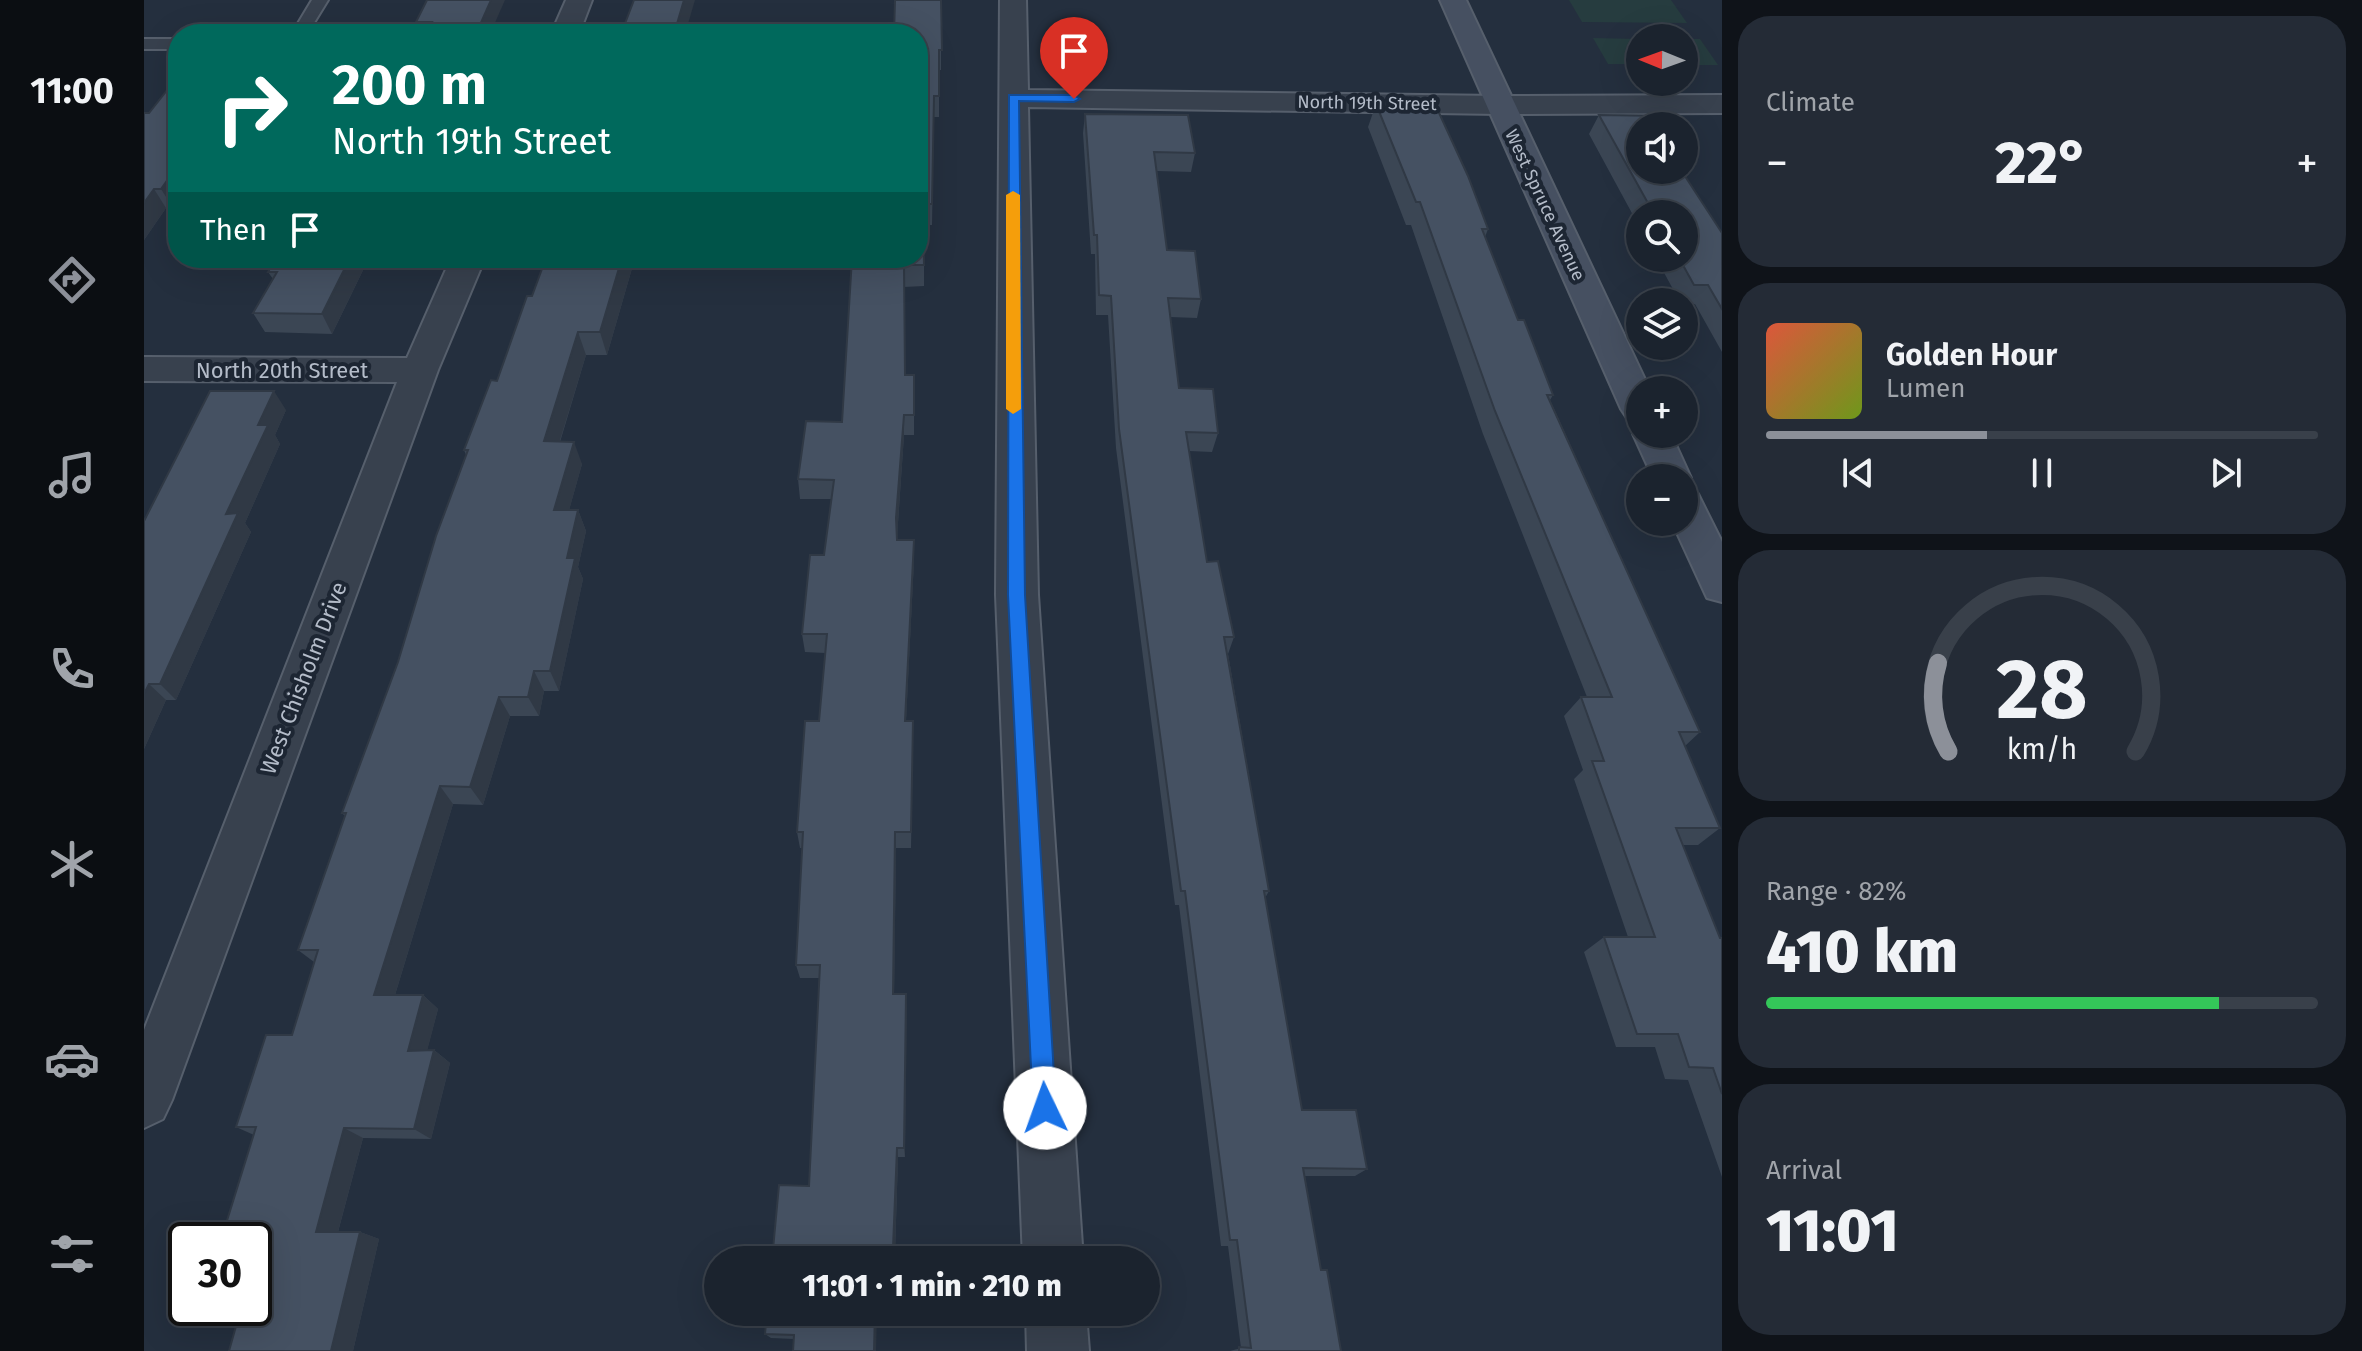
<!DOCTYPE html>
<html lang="en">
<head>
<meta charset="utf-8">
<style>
	body { margin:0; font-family:"Fira Sans",sans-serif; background:#242b36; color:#f1f3f6; height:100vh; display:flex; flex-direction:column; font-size:30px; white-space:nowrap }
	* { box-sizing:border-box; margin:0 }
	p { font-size:26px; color:#a0a4aa }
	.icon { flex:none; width:44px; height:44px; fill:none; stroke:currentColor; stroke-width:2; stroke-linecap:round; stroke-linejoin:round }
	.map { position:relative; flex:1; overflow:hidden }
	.side { display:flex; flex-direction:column; gap:16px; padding:16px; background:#0f1319; width:640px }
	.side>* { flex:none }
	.top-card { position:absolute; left:24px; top:24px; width:760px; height:244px; border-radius:32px; box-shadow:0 8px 32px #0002,0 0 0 2px #39404a; background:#00695c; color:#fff; overflow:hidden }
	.needle { width:52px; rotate:271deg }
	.tools { position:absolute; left:1482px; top:24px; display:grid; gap:16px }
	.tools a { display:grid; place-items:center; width:72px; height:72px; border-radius:50%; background:#1b232e; box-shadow:0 8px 32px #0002,0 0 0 2px #39404a; font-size:40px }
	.speed { position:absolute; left:24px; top:1222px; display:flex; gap:16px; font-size:40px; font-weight:700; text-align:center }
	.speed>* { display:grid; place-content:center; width:104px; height:104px; border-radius:50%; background:#1b232e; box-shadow:0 8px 32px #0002,0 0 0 2px #39404a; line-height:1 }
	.speed .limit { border:4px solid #111; border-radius:12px; background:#fff; color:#111 }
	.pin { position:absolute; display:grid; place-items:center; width:68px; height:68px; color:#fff; margin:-82px -34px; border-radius:50% 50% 50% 0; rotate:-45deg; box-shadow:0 0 8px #0007 }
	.pin .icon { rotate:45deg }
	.me { position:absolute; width:88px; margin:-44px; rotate:357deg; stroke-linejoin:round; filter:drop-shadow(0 0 6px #0008) }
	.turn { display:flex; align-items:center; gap:28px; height:168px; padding:0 32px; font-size:36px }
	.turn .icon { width:104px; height:104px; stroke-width:2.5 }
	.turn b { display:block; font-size:56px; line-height:68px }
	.then { display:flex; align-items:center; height:76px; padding:0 32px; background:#0003; gap:16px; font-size:30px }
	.big { font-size:60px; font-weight:800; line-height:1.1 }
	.side .widget { flex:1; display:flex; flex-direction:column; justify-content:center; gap:12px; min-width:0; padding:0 28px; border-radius:32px; background:#242b36 }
	.side .dial { align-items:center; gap:0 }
	.dial svg { height:208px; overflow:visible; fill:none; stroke:#39404a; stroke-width:7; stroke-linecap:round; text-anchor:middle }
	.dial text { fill:#f1f3f6; stroke:none }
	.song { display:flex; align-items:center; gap:24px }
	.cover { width:96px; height:96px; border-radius:12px; background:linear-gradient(135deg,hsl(10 70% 55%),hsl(80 70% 35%)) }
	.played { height:8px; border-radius:4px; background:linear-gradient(90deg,#8c9099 40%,#39404a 40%) }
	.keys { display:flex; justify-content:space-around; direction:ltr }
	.heat { display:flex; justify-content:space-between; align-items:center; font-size:44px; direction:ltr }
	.charge { height:12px; border-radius:6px; background:linear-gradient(90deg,#34c759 82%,#39404a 0) }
	.trip { position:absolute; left:560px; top:1246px; width:456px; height:80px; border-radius:40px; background:#1b232e; box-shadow:0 8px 32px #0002,0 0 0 2px #39404a; font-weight:800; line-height:80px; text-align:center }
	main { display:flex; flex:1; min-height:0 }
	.tab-bar { display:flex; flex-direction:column; width:144px; justify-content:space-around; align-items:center; background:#0b0e12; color:#a0a4aa }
	.tab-bar .icon { width:56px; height:56px }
	.tab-bar .on { color:#8c9099 }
	.tab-bar b { font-size:36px; color:#f1f3f6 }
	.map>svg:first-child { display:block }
	.green { fill:#263c3f }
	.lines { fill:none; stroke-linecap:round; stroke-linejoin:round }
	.lane-casing { stroke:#565f6c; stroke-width:4 }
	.street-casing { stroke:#565f6c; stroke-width:4 }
	.secondary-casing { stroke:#565f6c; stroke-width:4 }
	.lane { fill:#38414e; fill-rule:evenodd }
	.street { fill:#38414e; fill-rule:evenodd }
	.secondary { fill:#465061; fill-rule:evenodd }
	.wall { fill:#3b4654 }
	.shaded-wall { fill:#303945 }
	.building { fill:#455162; stroke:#303945; stroke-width:2 }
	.route { fill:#1a73e8; stroke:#114b97; stroke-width:2 }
	.slow { fill:#f59e0b }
	.labels { text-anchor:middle; stroke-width:8; stroke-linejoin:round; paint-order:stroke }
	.far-street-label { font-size:18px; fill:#b4bcc9; stroke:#1d2633 }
	.street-label { font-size:22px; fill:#b4bcc9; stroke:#1d2633 }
</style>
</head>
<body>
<main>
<nav class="tab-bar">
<b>11:00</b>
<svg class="icon on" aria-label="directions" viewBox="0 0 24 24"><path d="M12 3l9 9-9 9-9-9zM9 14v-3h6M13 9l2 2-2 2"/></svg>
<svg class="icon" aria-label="music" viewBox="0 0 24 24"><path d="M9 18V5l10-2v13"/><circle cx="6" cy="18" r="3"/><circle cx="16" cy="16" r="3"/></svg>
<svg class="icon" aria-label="phone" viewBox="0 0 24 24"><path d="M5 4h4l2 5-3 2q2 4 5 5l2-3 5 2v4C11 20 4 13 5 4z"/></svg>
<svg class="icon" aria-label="climate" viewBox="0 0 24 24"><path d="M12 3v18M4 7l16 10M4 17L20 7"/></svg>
<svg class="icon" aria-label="car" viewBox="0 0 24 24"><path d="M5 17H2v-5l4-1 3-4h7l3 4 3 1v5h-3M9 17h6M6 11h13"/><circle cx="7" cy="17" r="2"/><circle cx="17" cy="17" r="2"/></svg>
<svg class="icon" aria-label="filters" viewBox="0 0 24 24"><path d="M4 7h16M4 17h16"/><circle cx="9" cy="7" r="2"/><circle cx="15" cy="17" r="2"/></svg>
</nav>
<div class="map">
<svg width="1578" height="1351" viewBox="0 0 1578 1351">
	<rect width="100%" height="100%" fill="#242f3e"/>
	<!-- green -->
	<g class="green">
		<polygon points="1425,0 1527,0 1543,23 1438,22"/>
		<polygon points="1449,38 1496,39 1496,64 1464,64"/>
		<polygon points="1540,39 1556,39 1574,65 1540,65"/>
	</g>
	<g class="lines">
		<!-- lane casing -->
		<g class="lane-casing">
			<g id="lane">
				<polygon points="168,0 184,0 165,31 137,34 153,25"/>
				<rect x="0" y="39" width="34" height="10"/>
			</g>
		</g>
		<!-- street casing -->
		<g class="street-casing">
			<g id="street">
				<polygon points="422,0 448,0 435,34 407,34"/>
				<polygon points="856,0 882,0 884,90 1355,96 1578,95 1578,113 1355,114 884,107 894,595 939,1260 879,1260 852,595"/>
				<polygon points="307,258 341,258 294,370 28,1100 19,1119 0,1128 0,1030 253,382 0,381 0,357 263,358"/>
				<polygon points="882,1312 942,1312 945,1351 883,1351"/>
			</g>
		</g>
		<!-- secondary casing -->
		<g class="secondary-casing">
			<g id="secondary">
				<polygon points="1296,0 1322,0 1506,390 1496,390 1496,422 1483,418 1477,409"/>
				<polygon points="1496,424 1496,434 1527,434 1547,478 1542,488 1540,478 1509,478 1489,434"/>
				<polygon points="1540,489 1554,494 1578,542 1578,602 1563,598 1528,522 1540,522"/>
			</g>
		</g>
		<!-- lane -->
		<use href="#lane" class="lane"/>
		<!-- street -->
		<use href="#street" class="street"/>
		<!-- secondary -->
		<use href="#secondary" class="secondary"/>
	</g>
	<!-- wall -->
	<g class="wall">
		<polygon points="283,0 346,34 276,34 272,22"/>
		<polygon points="797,0 797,70 795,70 795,117 790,117 788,225 780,225 780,286 760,287 761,375 770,375 770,435 760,435 753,537 753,540 770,540 770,560 762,721 769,739 767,848 752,848 750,994 762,994 761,1157 754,1157 751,1254 736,1254 665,1186 675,978 656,978 652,965 658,848 656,848 653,832 675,721 681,653 661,652 658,634 680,555 687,499 656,499 654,479 698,422 708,258 774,258"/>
		<polygon points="34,89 34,201 29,208 22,208 0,240 0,113 5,113"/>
		<polygon points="1232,104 1344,229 1341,237 1374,320 1409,395 1406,400 1556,732 1541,746 1576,828 1554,845 1539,845 1576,938 1578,938 1578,1177 1544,1080 1521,1079 1511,1047 1472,1047 1440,952 1460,937 1484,937 1430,779 1439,770 1420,716 1437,697 1443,697 1339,434 1267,225 1262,225 1224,127"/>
		<polygon points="941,114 1051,153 1047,172 1013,171 1023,250 1057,299 1053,318 1026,317 1035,388 1074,433 1068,452 1045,451 1063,562 1090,637 1084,654 1125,891 1121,898 1158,1110 1223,1169 1211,1176 1161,1176 1177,1270 1197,1351 1086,1351 1097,1348 1084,1246 1077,1246 1035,905 1031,905 972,448 964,315 952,315 951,254 947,254 939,133"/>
		<polygon points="1455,115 1496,170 1540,170 1540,146 1551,164 1542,178 1578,233 1578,352 1551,304 1540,304 1540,302 1536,302 1512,258 1540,258 1540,214 1496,214 1496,228 1445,134"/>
		<polygon points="132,258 234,258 232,262 223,262 188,334 121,332 109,313 129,279 124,272"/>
		<polygon points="402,258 491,258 463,355 442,355 416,442 438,464 425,510 434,510 442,531 434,567 439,579 415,691 400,691 395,716 366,716 339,805 309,804 251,995 279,995 294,1009 283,1050 290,1050 306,1063 287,1139 219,1138 194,1232 216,1232 235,1239 209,1351 85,1351 93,1324 78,1324 52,1319 110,1135 92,1127 148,1035 170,962 154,950 201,816 198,813 254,662 322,455 320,450 353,381 388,296"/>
		<polygon points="142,410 131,435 136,444 101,523 107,532 32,700 22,700 0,749 0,521"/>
		<polygon points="733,1312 650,1339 627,1338 621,1334"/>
	</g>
	<!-- shaded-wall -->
	<g class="shaded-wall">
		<polygon points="347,0 361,0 346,34 332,34"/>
		<polygon points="540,0 551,0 541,34 530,34"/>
		<polygon points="34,165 34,201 29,208 17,189"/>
		<polygon points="10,189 22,208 0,240 0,203"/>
		<polygon points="206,258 222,258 223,262 188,334 178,314"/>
		<polygon points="478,258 491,258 463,355 456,332"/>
		<polygon points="434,332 442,355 409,463 400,441"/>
		<polygon points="130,391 142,410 131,435 136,444 101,523 107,532 32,700 16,684 82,514 114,425"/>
		<polygon points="760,415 760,435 753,538 752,518"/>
		<polygon points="430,442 438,464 419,532 410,510"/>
		<polygon points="434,510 442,531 434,567 439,579 415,691 406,671 423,558"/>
		<polygon points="770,540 770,560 761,739 761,721"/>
		<polygon points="390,671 400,691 395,716 384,697"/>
		<polygon points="5,684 22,700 0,749 0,694"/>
		<polygon points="355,697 366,716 339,805 326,787"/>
		<polygon points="296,786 309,804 247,1008 230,995"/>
		<polygon points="751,832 752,848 750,1007 749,994"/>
		<polygon points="762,994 763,1007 761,1157 760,1148"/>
		<polygon points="279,995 294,1009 280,1063 264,1051"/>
		<polygon points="290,1050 306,1063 287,1139 270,1129"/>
		<polygon points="200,1128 219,1138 192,1239 172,1232"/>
		<polygon points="753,1148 754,1157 751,1254 749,1248"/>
		<polygon points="216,1232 235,1239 209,1351 187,1351"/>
		<polygon points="731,1312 733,1312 732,1351 730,1351"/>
	</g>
	<!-- building -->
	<g class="building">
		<polygon points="283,0 347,0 332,34 282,34 288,22 272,22"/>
		<polygon points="490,0 540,0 530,34 477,34"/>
		<polygon points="751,0 797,0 798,50 795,50 795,96 790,96 788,204 779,204 780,265 760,265 761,375 770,375 770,415 760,415 752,518 753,540 770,540 761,721 769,721 767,832 751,832 749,994 762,994 760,1148 753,1148 749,1248 734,1248 733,1260 628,1260 635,1185 665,1186 676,965 652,965 659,832 653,832 661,721 675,721 683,634 658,634 666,555 680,555 690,480 654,479 662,421 698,422 708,258 774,258 774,34 750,34"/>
		<polygon points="24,89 34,89 34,165 17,189 10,189 0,203 0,113 5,113"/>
		<polygon points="1232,104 1291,104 1324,176 1344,229 1338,229 1374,320 1380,320 1409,395 1403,395 1556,732 1535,732 1576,828 1532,828 1576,938 1578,938 1578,1094 1569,1068 1545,1067 1534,1034 1493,1034 1460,937 1511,937 1448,761 1460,761 1437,697 1468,697 1351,411 1276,202 1272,202"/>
		<polygon points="941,114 1044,115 1051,153 1010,152 1023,250 1051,251 1057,299 1024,298 1035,388 1069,389 1074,433 1042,432 1063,562 1074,561 1090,637 1080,637 1125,891 1120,891 1158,1110 1212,1110 1223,1169 1159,1168 1177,1270 1183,1270 1197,1351 1095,1351 1095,1347 1107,1348 1093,1240 1086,1240 1041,891 1037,891 975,429 967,296 955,295 953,235 950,235"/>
		<polygon points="1455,115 1522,116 1528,126 1496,126 1496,170 1537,170 1578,233 1578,309 1564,285 1550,285 1535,258 1540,258 1540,214 1510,214"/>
		<polygon points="1540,146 1551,164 1540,164"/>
		<polygon points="132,258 206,258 178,314 109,313 133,272 124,272"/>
		<polygon points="402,258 478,258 456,332 434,332 400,441 430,442 410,510 434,510 423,558 431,558 406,671 390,671 384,697 355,697 326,787 296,786 230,995 279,995 264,1051 290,1050 270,1129 200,1128 172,1232 216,1232 187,1351 85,1351 94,1319 52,1319 56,1308 110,1308 110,1240 77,1240 112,1127 92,1127 122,1035 148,1035 174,950 154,950 202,813 198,813 254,662 292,536 324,450 320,450 347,380 353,381 383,296 388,296"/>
		<polygon points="66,391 130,391 114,425 124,425 82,514 94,513 16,684 5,684 0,694 0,521"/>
		<polygon points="623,1312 731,1312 730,1351 649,1351 650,1335 621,1334"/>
	</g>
	<!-- route -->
	<polygon class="route" points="865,95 930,95 936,99 930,102 875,101 881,595 912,1108 909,1116 901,1120 893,1116 889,1108 864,595"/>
	<!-- slow -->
	<polygon class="slow" points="869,191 876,195 877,409 869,414 862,409 862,195"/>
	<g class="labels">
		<!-- far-street labels -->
		<g class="far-street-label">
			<text transform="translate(1223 103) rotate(1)" y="6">North 19th Street</text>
			<text transform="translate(1401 205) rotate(65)" y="6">West Spruce Avenue</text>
		</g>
		<!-- street labels -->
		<g class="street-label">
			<text x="138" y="378">North 20th Street</text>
			<text transform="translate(159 678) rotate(-69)" y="8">West Chisholm Drive</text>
		</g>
	</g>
</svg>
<div class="tools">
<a><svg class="needle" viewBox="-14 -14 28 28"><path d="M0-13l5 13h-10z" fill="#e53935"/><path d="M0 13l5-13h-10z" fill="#a0a4aa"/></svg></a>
<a><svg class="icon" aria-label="sound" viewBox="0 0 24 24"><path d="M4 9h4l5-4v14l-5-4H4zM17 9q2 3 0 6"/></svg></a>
<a><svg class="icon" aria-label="search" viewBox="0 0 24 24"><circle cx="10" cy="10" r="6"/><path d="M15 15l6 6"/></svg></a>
<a><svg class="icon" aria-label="layers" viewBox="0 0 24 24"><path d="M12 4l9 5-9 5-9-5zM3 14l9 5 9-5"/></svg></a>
<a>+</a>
<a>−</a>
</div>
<div class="speed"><div class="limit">30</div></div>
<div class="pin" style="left:930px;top:99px;background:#d93025"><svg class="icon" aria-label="arrive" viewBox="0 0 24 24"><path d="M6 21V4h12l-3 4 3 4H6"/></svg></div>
<svg class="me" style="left:901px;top:1108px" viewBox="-20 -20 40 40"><circle r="19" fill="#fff"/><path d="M0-13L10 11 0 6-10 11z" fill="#1a73e8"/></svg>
<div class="trip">11:01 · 1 min · 210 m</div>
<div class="top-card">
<div class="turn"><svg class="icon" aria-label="right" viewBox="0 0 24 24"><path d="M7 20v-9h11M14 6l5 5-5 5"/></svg><div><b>200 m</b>North 19th Street</div></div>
<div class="then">Then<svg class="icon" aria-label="arrive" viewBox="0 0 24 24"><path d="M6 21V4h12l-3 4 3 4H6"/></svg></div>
</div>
</div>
<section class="side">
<div class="widget"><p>Climate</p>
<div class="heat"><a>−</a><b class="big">22°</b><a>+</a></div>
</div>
<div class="widget">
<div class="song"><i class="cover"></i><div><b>Golden Hour</b><p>Lumen</p></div></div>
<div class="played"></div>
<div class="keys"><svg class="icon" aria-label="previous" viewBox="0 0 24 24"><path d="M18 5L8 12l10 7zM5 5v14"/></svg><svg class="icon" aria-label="pause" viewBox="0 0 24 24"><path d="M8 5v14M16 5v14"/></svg><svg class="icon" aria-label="next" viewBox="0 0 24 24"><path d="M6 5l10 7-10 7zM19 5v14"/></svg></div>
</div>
<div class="widget dial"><svg viewBox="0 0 100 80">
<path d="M14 69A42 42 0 1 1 86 69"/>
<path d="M14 69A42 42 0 0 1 10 35" stroke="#8c9099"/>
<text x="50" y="56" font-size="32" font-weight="700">28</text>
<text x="50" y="72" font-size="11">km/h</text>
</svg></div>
<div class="widget"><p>Range · 82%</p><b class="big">410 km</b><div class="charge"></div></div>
<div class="widget"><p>Arrival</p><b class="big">11:01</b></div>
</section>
</main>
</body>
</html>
